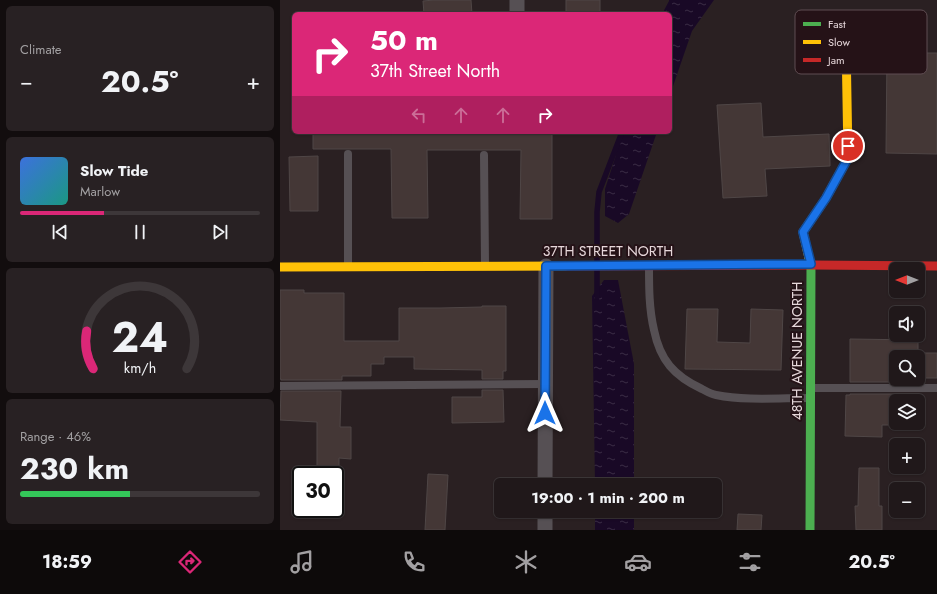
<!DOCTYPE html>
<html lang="en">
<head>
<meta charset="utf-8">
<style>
	body { margin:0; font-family:Jost,sans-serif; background:#282123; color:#f1f3f6; height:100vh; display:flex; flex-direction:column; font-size:15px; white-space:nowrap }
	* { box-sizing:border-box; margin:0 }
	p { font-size:13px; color:#a2a0a2 }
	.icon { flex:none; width:22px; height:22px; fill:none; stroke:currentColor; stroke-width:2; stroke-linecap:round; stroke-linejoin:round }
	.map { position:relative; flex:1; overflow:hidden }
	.drawer { display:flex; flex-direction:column; gap:6px; padding:6px; background:#120d0e; width:280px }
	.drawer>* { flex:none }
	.hud { position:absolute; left:12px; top:12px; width:380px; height:122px; border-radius:6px; box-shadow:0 1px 3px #0004,0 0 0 1px #3d3739; background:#db2777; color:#fff; overflow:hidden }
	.needle { width:26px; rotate:270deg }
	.controls { position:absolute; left:609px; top:262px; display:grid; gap:8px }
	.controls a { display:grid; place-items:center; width:36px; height:36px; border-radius:6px; background:#20181a; box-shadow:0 1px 3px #0004,0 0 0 1px #3d3739; font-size:20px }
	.speed { position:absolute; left:12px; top:466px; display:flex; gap:8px; font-size:20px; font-weight:700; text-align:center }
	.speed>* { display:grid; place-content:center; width:52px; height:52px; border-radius:50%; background:#20181a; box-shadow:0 1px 3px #0004,0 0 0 1px #3d3739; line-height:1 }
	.speed .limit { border:2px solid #111; border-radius:6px; background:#fff; color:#111 }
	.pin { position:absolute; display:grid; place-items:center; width:34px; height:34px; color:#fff; margin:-17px; border:2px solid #fff; border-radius:50%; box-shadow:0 1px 4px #0007 }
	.me { position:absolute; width:44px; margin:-22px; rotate:0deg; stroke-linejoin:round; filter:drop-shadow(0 0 3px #0008) }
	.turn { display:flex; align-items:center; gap:14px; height:84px; padding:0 12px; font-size:18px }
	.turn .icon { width:52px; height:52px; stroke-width:2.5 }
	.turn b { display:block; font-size:28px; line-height:34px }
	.lanes { display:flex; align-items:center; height:38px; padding:0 12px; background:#0003; justify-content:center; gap:20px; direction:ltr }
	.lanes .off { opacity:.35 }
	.big { font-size:30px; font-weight:700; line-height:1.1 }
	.drawer .card { flex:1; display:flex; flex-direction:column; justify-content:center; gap:6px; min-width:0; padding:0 14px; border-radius:6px; background:#282123 }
	.drawer .dial { align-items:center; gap:0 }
	.dial svg { height:104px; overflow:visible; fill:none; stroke:#3d3739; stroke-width:7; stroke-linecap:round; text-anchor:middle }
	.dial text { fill:#f1f3f6; stroke:none }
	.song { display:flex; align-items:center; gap:12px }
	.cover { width:48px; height:48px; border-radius:6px; background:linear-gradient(135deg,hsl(220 70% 55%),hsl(170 70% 35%)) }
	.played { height:4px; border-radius:2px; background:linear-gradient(90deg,#db2777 35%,#3d3739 35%) }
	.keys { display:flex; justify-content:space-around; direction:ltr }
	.heat { display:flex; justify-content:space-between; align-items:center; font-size:22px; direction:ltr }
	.charge { height:6px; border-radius:3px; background:linear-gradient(90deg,#34c759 46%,#3d3739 0) }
	.trip { position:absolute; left:214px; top:478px; width:228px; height:40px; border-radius:6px; background:#20181a; box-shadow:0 1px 3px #0004,0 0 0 1px #3d3739; font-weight:700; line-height:40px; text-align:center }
	.tab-bar { display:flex; height:64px; justify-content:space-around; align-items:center; background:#0d0a0a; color:#a2a0a2 }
	.tab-bar .icon { width:28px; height:28px }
	.tab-bar .on { color:#db2777 }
	.tab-bar b { font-size:18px; color:#f1f3f6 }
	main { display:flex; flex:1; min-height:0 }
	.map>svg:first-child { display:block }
	.water { fill:url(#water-ripples) }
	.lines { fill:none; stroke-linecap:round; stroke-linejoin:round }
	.stream { stroke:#190926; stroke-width:5.5 }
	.building { fill:#443736; stroke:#4f4646 }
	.lane { stroke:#565054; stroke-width:8 }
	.street { stroke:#565054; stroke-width:15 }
	.fast { stroke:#4caf50; stroke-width:9 }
	.slow { stroke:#ffc107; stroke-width:9 }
	.jam { stroke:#c62828; stroke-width:9 }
	.route-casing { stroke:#114b97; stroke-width:10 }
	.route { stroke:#1a73e8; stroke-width:7 }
	.labels { text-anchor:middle; stroke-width:4; stroke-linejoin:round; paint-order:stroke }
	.street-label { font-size:14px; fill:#e6d7da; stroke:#251217 }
	.key { fill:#251217; stroke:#5f4d52; stroke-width:1 }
	.key-label { font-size:11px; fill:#e6d7da }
</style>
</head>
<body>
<main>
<section class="drawer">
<div class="card"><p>Climate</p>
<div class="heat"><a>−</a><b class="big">20.5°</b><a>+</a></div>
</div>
<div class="card">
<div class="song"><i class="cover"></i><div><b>Slow Tide</b><p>Marlow</p></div></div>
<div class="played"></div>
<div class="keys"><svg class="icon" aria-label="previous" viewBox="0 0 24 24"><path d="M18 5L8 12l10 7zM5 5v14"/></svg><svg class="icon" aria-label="pause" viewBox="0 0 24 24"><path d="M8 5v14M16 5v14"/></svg><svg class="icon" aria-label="next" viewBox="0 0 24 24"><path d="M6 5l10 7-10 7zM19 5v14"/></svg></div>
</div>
<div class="card dial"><svg viewBox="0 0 100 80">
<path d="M14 69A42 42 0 1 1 86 69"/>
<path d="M14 69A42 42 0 0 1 9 40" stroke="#db2777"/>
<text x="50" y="56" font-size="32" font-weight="700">24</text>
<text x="50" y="72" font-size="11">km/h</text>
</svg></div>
<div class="card"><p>Range · 46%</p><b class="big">230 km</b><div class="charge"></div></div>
</section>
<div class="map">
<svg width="657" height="530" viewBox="0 0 657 530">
	<defs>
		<pattern id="water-ripples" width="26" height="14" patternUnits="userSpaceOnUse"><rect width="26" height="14" fill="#190926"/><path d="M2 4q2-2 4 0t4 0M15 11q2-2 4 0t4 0" fill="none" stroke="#3a2c45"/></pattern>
	</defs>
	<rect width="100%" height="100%" fill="#2a2022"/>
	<!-- water -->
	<g class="water">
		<polygon points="389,0 434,0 412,31 390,95 390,14 382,14 389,1"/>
		<polygon points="340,132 377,132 349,214 338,223 325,216 325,189 336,155"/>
		<polygon points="324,280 338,280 354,364 354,485 315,485 312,296"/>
		<rect x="315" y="511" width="39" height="19"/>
	</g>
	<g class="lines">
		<!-- stream -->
		<g class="stream">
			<polyline points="317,261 317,212 319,192 342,132"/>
			<polyline points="317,297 317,270"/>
		</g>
	</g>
	<!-- building -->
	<g class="building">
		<polygon points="154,0 191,0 192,14 144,14 143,1"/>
		<rect x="286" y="0" width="34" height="14"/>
		<polygon points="607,53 657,53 657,154 606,153"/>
		<polygon points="481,103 483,137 549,134 550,164 550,166 485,169 487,196 443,198 437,105"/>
		<polygon points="33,132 272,132 272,219 240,219 241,150 147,150 148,218 112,218 111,149 33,149"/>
		<polygon points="38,156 38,211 10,211 9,157"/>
		<polygon points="0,290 24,290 24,293 64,293 64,341 119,341 119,308 160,308 202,307 202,306 226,306 226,371 223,371 223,379 202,379 202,370 134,369 134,357 104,357 104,364 91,364 91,376 62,376 62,380 1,380 1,379 0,379"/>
		<polygon points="407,309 438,309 437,342 470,343 471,309 503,310 501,370 405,369"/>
		<polygon points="570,339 638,340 638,353 657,353 657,378 638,378 638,357 616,357 616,382 570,382"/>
		<polygon points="202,390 223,390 224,422 172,423 172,397 202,397"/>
		<polygon points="1,391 61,391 60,427 71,427 71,459 59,458 59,475 37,475 37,422 0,420"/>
		<polygon points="570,394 616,394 616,425 602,425 602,437 565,436 566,395 570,395"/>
		<polygon points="579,468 599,468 599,506 602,506 602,530 576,530 575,506 578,506"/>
		<polygon points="148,474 168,475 165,530 145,530"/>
		<polygon points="458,514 482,515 481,530 457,530"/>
	</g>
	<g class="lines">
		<!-- lane -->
		<g class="lane">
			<polyline points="68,154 68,266"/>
			<polyline points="204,155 205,265"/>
			<path d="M369,266C369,287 369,309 374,330C380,360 394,376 422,389C426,391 431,394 436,395C465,401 500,398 530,398"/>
			<polyline points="0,386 265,384"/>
			<polyline points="532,388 657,388"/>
		</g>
		<!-- street -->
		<g class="street">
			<polyline points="237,0 237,14"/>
			<polyline points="265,485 266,266"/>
			<polyline points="265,530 265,511"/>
		</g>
		<!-- fast -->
		<polyline class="fast" points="529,258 531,265 530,530"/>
		<!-- slow -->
		<g class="slow">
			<polyline points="529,258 523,232 546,198 568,158 566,41"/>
			<polyline points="0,267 285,266"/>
		</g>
		<!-- jam -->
		<polyline class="jam" points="285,266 531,265 657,266"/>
	</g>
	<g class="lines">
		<!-- route casing -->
		<g class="route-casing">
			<polyline id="route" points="265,413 266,266 531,264 523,232 546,198 568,158 568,146"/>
		</g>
		<!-- route -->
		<use href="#route" class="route"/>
	</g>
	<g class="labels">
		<!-- street labels -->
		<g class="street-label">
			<text x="328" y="256">37TH STREET NORTH</text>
			<text transform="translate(517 351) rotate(-90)" y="5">48TH AVENUE NORTH</text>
		</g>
	</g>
	<!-- legend -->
	<rect x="515" y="10" width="132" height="64" rx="6" class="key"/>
	<rect x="523" y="22" width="18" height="4" fill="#4caf50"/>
	<rect x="523" y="40" width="18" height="4" fill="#ffc107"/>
	<rect x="523" y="58" width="18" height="4" fill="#c62828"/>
	<g class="key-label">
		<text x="548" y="28">Fast</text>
		<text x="548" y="46">Slow</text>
		<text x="548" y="64">Jam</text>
	</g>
</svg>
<div class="controls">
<a><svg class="needle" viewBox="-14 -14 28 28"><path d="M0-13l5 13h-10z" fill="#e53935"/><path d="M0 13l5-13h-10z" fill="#a2a0a2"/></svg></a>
<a><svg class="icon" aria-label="sound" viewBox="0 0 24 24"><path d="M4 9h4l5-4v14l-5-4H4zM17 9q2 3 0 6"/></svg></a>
<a><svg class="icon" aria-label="search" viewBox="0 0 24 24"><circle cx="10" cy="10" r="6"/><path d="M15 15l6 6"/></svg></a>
<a><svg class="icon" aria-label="layers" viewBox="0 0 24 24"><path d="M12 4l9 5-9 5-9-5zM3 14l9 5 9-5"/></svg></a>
<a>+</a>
<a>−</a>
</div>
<div class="speed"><div class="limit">30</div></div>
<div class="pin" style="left:568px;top:146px;background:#d93025"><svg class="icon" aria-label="arrive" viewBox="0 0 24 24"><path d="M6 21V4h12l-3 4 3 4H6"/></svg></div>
<svg class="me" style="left:265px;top:413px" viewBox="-20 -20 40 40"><path d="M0-17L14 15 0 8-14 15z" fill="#1a73e8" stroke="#fff" stroke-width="4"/></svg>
<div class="trip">19:00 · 1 min · 200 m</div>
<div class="hud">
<div class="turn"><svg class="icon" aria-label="right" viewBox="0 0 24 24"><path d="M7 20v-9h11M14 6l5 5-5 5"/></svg><div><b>50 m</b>37th Street North</div></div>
<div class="lanes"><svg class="icon off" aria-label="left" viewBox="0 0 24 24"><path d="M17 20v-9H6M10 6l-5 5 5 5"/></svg><svg class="icon off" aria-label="ahead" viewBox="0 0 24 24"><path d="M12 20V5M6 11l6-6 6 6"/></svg><svg class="icon off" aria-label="ahead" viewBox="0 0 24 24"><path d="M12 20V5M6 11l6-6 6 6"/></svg><svg class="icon" aria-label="right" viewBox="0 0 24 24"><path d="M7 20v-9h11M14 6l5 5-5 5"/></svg></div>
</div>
</div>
</main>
<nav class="tab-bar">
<b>18:59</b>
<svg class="icon on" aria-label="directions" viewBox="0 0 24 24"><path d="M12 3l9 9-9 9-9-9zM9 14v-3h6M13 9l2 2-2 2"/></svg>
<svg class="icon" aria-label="music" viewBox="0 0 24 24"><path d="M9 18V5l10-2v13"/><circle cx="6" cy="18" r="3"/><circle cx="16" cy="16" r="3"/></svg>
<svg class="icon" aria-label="phone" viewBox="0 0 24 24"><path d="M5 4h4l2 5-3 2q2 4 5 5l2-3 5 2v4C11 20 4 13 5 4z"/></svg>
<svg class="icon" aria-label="climate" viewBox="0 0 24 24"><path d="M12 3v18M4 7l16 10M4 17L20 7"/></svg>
<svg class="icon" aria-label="car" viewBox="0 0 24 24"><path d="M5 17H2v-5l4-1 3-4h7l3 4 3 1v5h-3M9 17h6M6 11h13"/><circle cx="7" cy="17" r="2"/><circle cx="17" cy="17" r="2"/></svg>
<svg class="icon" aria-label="filters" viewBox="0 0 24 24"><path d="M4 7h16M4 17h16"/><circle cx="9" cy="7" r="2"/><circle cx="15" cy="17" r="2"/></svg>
<b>20.5°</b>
</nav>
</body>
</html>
